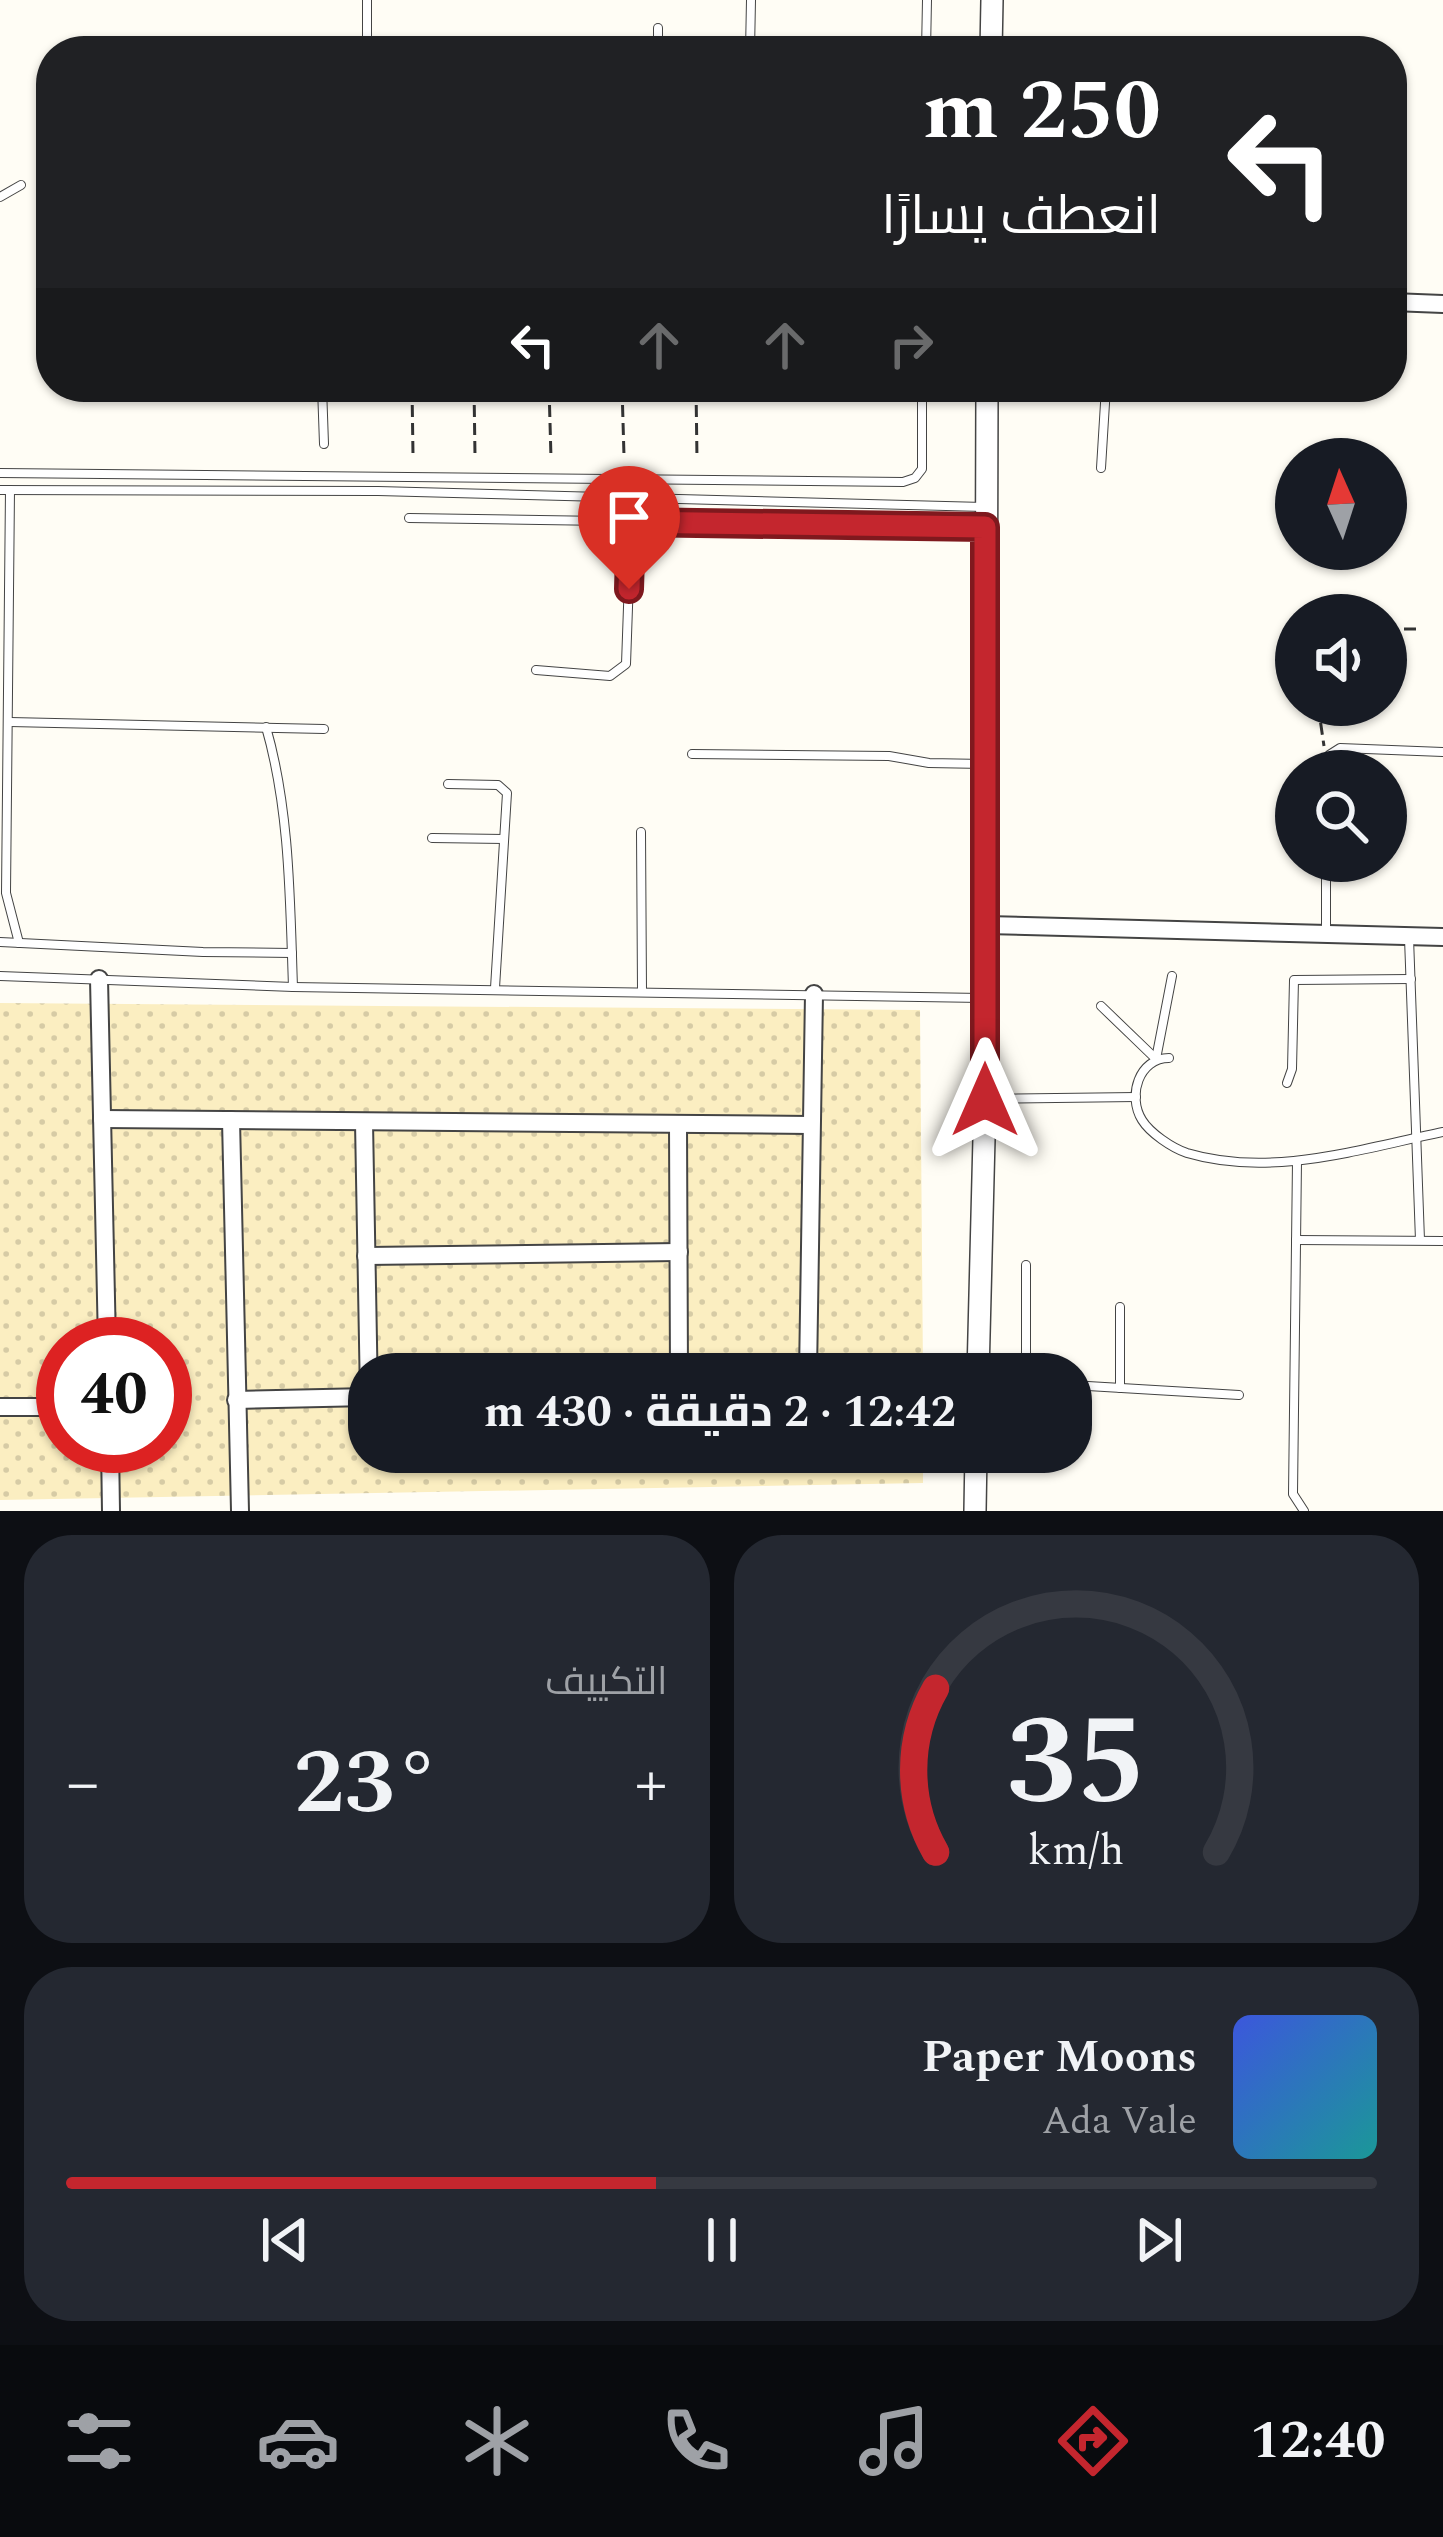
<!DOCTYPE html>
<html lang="ar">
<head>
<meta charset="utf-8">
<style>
	body { margin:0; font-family:Spectral,Cairo,serif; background:#242831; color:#f1f3f6; direction:rtl; height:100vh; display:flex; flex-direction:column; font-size:45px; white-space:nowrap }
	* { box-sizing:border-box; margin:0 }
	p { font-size:39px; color:#9ea1a6 }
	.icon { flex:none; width:66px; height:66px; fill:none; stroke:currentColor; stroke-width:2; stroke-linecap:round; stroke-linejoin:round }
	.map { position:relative; height:1511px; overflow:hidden; direction:ltr }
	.drawer { display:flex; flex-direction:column; gap:24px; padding:24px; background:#0d0f14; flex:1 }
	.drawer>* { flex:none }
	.banner { position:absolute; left:36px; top:36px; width:1371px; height:366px; border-radius:48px; box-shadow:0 3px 9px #0004; direction:rtl; background:#202124; color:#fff; overflow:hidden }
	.needle { width:78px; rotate:357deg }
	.fabs { position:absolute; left:1275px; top:438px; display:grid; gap:24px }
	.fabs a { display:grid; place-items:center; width:132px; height:132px; border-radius:50%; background:#171b24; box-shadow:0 3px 9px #0004; font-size:60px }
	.speed { position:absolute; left:36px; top:1317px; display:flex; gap:24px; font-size:60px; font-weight:700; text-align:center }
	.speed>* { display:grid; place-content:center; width:156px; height:156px; border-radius:50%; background:#171b24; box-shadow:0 3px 9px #0004; line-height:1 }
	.speed .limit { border:18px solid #d22; background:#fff; color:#111 }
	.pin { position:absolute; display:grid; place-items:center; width:102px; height:102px; color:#fff; margin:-123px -51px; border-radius:50% 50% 50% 0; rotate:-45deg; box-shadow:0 0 12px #0007 }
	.pin .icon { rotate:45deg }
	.me { position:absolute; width:132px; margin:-66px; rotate:0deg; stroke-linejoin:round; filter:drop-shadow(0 0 9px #0008) }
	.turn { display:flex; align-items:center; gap:42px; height:252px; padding:0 48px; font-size:54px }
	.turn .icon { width:156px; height:156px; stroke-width:2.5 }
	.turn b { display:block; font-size:84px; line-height:102px }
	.lanes { display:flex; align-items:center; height:114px; padding:0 48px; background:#0003; justify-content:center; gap:60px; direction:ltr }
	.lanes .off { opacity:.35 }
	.big { font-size:90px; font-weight:700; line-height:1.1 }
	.drawer .tile { flex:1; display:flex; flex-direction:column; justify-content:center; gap:18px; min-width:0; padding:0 42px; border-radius:48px; background:#242831 }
	.drawer .dial { align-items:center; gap:0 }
	.dial svg { height:312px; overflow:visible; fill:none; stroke:#363941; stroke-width:7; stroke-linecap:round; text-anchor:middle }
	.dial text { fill:#f1f3f6; stroke:none }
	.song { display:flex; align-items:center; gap:36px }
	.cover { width:144px; height:144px; border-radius:18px; background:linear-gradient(135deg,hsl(230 70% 55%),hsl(180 70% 35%)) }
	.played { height:12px; border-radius:6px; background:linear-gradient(90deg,#c4262e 45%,#363941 45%) }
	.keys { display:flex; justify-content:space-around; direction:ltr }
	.heat { display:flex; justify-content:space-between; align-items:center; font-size:66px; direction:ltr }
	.drawer .tiles { flex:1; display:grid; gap:24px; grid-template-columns:1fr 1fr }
	.tile:last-child { grid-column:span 2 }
	.trip { position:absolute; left:348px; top:1353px; width:744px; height:120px; border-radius:48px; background:#171b24; box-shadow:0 3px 9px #0004; font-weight:700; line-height:120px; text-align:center; direction:rtl }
	.tab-bar { display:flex; height:192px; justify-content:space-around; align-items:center; background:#090b0e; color:#9ea1a6 }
	.tab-bar .icon { width:84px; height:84px }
	.tab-bar .on { color:#c4262e }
	.tab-bar b { font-size:54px; color:#f1f3f6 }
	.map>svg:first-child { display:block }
	.sand { fill:url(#sand-dots); fill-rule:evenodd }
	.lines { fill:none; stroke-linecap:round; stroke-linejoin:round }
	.service-casing { stroke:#444; stroke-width:10 }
	.minor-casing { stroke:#444; stroke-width:20 }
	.tertiary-casing { stroke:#444; stroke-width:24 }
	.path { stroke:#333; stroke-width:3; stroke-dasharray:12 6; stroke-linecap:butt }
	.service { stroke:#fff; stroke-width:8 }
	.minor { stroke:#fff; stroke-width:16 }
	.tertiary { stroke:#fff; stroke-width:21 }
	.route-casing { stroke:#7f191e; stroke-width:30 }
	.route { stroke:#c4262e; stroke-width:21 }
</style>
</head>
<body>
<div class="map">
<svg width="1443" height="1511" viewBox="0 0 1443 1511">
	<defs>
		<pattern id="sand-dots" width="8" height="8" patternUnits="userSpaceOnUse" patternTransform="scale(3)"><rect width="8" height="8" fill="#fbeec1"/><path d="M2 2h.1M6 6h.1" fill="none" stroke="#d6cba5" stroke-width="1.8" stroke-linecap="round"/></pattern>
	</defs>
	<rect width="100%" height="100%" fill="#fffdf5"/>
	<!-- sand -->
	<path class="sand" d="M0,1003L920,1010L923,1374H369V1452H923V1483L0,1500ZM63,1344H165V1446H63Z"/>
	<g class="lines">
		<!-- service casing -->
		<g class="service-casing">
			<g id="service">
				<polyline points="658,28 658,51"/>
				<polyline points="367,51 367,0"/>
				<polyline points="750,51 751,0"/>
				<polyline points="926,51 927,0"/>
				<polyline points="0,197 21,185"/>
				<polyline points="322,387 324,444"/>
				<polyline points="1101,468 1106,387"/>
				<polyline points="0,473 903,482 915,478 922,469 922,387"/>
				<polyline points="0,490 378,491 984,507"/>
				<polyline points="10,490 6,893 19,943"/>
				<polyline points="409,518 983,527"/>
				<polyline points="536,670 610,676 626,664 631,522"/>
				<polyline points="10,722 324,729"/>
				<path d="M266,727C290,810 290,902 293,987"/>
				<polyline points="692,754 889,756 929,763 984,764"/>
				<polyline points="1327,771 1329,755 1340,748 1443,752"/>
				<polyline points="448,784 498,785 507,793 495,988"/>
				<polyline points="641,832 642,991"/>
				<polyline points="432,838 504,839"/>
				<polyline points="1326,933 1326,861"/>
				<polyline points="1409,938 1420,1240"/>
				<polyline points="0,942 203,952 292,953"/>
				<polyline points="0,976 293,987 982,998"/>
				<polyline points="1101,1006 1156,1059"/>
				<path d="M1169,1058C1139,1058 1127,1096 1142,1120C1150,1133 1172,1148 1187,1153C1271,1178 1360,1149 1443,1132"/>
				<polyline points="1156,1059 1172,976"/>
				<polyline points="1287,1083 1292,1069 1294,980 1411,979"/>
				<polyline points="987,1099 1136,1097"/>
				<polyline points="1297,1161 1293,1494 1304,1511"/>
				<polyline points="1296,1240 1443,1241"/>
				<polyline points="1026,1265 1026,1374"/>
				<polyline points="1071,1385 1239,1395"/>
				<polyline points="1120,1388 1120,1307"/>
			</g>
		</g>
		<!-- minor casing -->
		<g class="minor-casing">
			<g id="minor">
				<polyline points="1392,302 1443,304"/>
				<polyline points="986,925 1443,937"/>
				<polyline points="99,979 107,1344"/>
				<polyline points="102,1119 810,1125"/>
				<polyline points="231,1120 240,1511"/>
				<polyline points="364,1122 369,1397"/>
				<polyline points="678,1124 679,1374"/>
				<polyline points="366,1256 679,1252"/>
				<polyline points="808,1374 814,994"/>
				<polyline points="236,1400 369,1397"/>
				<polyline points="0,1407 63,1407"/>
				<polyline points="110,1446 111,1511"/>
			</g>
		</g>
		<!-- tertiary casing -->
		<g class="tertiary-casing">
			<g id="tertiary">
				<polyline points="991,51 992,0"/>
				<polyline points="978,1374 985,1099 987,387"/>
				<polyline points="975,1511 976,1452"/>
			</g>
		</g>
		<!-- path -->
		<g class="path">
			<polyline points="412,387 413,455"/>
			<polyline points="474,387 475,456"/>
			<polyline points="549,387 551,458"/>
			<polyline points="622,387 624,456"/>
			<polyline points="696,387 697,459"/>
			<polyline points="1386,629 1420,629"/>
			<polyline points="1318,705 1324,746"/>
		</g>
		<!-- service -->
		<use href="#service" class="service"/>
		<!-- minor -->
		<use href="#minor" class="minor"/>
		<!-- tertiary -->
		<use href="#tertiary" class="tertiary"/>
	</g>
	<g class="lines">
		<!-- route casing -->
		<g class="route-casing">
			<polyline id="route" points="629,589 631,522 985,527 985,1100"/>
		</g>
		<!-- route -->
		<use href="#route" class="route"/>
	</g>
</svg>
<div class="fabs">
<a><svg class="needle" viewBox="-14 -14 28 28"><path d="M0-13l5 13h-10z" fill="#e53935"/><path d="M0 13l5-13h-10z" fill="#9ea1a6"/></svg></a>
<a><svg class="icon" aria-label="sound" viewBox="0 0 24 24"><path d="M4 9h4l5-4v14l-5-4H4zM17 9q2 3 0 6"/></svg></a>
<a><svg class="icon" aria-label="search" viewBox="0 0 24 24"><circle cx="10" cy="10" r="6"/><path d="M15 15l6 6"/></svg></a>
</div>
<div class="speed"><div class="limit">40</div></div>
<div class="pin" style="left:629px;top:589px;background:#d93025"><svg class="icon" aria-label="arrive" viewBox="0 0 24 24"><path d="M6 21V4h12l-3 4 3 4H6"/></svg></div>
<svg class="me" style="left:985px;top:1100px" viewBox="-20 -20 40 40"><path d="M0-17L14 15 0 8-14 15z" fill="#c4262e" stroke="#fff" stroke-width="4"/></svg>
<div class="trip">12:42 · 2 دقيقة · 430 m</div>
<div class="banner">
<div class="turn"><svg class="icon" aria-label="left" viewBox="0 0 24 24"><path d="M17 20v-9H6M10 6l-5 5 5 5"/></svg><div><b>250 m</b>انعطف يسارًا</div></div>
<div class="lanes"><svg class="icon" aria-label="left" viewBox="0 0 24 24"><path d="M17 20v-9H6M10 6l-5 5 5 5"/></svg><svg class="icon off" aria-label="ahead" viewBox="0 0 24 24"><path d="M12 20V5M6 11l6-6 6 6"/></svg><svg class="icon off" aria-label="ahead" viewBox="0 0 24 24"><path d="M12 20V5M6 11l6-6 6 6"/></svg><svg class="icon off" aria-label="right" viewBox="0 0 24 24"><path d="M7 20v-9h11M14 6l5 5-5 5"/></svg></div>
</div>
</div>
<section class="drawer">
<div class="tiles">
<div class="tile dial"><svg viewBox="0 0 100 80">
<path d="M14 69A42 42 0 1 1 86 69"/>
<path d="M14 69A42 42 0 0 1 14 27" stroke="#c4262e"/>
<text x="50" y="56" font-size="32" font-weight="700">35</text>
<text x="50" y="72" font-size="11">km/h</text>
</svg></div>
<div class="tile"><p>التكييف</p>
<div class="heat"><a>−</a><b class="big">23°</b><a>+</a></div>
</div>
<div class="tile">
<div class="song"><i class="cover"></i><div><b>Paper Moons</b><p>Ada Vale</p></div></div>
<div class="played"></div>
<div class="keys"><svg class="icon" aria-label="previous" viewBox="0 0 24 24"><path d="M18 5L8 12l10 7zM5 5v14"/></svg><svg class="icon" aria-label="pause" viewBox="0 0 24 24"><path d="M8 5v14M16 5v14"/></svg><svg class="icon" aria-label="next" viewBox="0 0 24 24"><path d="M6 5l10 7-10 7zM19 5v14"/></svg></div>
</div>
</div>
</section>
<nav class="tab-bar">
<b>12:40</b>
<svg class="icon on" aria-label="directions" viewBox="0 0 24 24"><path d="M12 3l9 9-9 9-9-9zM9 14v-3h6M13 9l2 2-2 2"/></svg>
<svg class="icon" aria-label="music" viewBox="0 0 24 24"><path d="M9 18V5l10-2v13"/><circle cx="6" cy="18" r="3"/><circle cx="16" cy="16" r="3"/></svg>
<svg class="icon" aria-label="phone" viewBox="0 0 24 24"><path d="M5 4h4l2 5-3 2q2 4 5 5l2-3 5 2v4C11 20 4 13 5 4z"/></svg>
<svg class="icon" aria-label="climate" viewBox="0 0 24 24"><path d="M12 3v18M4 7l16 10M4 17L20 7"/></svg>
<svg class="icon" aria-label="car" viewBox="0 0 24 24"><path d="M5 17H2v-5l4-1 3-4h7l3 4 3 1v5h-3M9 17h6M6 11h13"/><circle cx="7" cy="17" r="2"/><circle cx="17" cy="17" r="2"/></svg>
<svg class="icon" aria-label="filters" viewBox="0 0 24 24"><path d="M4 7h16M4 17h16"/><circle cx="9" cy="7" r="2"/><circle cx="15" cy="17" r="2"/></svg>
</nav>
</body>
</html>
